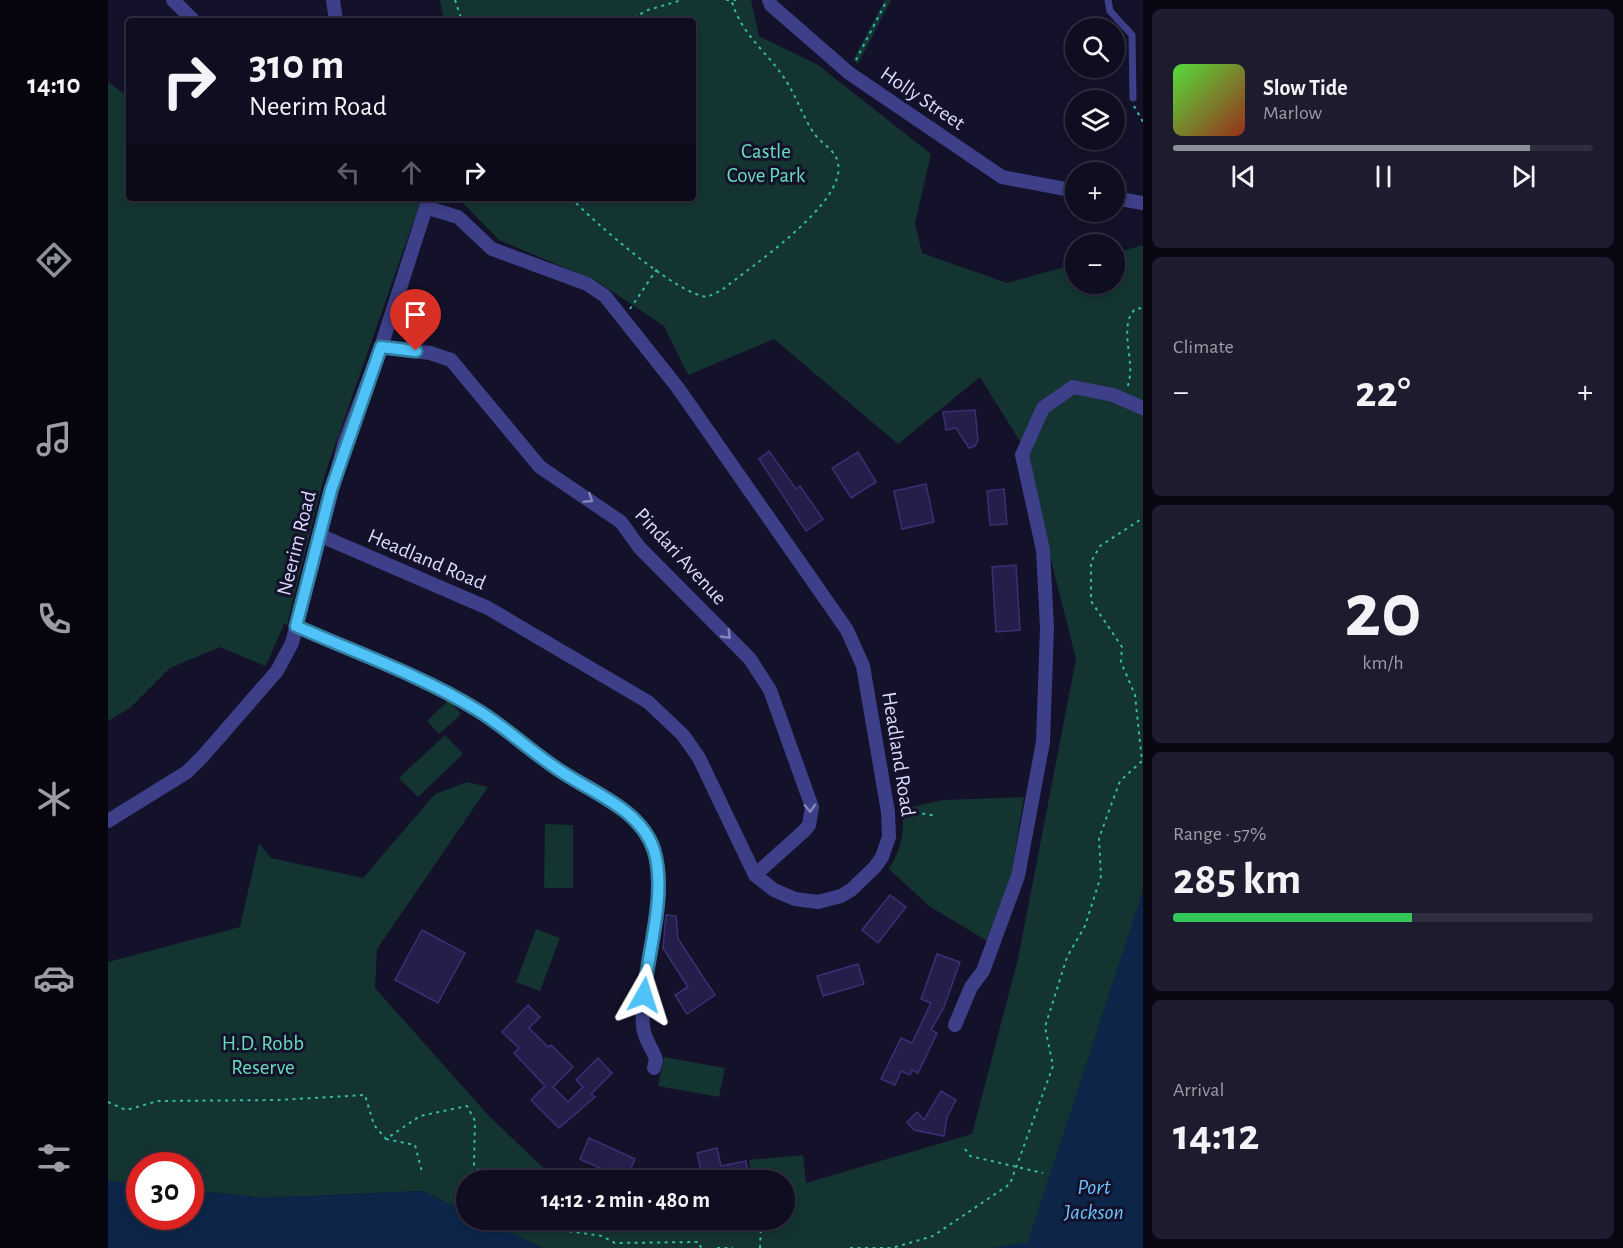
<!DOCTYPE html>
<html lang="en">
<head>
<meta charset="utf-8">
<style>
	body { margin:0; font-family:"Alegreya Sans",sans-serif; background:#1d1b2d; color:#f1f3f6; height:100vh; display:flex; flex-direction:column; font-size:22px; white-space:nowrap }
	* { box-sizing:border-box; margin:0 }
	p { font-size:20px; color:#9b9ca5 }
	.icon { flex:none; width:33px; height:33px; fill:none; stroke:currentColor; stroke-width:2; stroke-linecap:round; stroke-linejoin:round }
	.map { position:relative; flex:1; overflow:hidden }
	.side { display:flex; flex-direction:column; gap:9px; padding:9px; background:#080712; width:480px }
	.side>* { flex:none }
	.top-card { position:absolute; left:18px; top:18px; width:570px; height:183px; border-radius:6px; box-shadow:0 3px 9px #0003,0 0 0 2px #2f2d3e; background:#0f0d20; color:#f1f3f6; overflow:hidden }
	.fabs { position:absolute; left:957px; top:18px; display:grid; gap:12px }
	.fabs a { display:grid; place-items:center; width:60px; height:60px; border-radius:50%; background:#0f0d20; box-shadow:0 3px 9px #0003,0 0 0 2px #2f2d3e; font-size:30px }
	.speed { position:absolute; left:18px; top:1152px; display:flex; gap:12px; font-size:30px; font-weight:700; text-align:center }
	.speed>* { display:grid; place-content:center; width:78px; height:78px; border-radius:50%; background:#0f0d20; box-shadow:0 3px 9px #0003,0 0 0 2px #2f2d3e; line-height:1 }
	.speed .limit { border:9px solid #d22; background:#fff; color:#111 }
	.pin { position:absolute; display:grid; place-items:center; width:51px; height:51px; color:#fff; margin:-62px -26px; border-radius:50% 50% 50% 0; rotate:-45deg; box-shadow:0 0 6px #0007 }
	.pin .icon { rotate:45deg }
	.me { position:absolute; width:66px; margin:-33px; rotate:6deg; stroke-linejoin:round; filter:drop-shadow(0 0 4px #0008) }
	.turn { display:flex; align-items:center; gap:21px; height:126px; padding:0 24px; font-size:27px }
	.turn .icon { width:78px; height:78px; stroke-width:2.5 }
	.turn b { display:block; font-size:42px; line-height:51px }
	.lanes { display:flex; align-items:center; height:57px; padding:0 24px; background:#0003; justify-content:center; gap:30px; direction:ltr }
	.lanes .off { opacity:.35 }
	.big { font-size:45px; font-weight:700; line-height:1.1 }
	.side .widget { flex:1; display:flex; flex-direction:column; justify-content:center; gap:9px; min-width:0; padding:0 21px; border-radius:9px; background:#1d1b2d }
	.side .dial { align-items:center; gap:0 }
	.dial b { font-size:78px; line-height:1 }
	.song { display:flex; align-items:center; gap:18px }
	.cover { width:72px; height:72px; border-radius:9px; background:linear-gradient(135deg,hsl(110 70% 55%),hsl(10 70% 35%)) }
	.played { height:6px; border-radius:3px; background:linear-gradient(90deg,#8c9099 85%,#2f2d3e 85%) }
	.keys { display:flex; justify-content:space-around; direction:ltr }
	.heat { display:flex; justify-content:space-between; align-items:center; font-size:33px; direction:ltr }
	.charge { height:9px; border-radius:4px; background:linear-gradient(90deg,#34c759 57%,#2f2d3e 0) }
	.trip { position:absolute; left:348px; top:1170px; width:339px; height:60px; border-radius:30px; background:#0f0d20; box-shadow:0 3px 9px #0003,0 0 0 2px #2f2d3e; font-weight:700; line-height:60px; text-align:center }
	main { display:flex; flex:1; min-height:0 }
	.tabs { display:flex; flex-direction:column; width:108px; justify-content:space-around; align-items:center; background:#06050d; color:#9b9ca5 }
	.tabs .icon { width:42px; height:42px }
	.tabs .current { color:#8c9099 }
	.tabs b { font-size:27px; color:#f1f3f6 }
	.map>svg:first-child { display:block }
	.green { fill:#143431 }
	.water { fill:#0c2548 }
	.building { fill:#241e4a; stroke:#3a3076; stroke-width:1.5 }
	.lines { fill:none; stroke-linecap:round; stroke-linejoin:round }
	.path { stroke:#33baaa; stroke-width:2; stroke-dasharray:3 4.5; stroke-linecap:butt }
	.lane { stroke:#3d3f88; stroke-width:7 }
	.street { stroke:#3d3f88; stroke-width:14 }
	.oneway { stroke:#8585bd }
	.route-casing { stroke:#337fa1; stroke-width:15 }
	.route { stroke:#4fc3f7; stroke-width:10 }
	.labels { text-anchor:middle; stroke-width:6; stroke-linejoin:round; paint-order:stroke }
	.street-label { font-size:21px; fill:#dcdbfe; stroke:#14112a }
	.park-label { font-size:21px; fill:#66deb9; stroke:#14112a }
	.water-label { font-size:22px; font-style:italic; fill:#6bc2fc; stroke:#14112a }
</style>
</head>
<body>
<main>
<nav class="tabs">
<b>14:10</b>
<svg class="icon current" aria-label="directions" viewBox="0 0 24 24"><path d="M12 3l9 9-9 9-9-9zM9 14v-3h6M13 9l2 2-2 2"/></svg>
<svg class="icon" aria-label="music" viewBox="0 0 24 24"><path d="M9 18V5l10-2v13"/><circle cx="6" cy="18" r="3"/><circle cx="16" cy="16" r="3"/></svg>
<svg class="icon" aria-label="phone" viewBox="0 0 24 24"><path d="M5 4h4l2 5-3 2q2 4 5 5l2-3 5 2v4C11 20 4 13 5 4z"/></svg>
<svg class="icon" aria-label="climate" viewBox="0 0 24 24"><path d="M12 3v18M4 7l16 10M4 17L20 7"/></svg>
<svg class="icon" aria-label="car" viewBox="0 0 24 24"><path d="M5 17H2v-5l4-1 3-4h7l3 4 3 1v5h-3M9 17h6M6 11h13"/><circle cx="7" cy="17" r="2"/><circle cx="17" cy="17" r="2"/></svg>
<svg class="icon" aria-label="filters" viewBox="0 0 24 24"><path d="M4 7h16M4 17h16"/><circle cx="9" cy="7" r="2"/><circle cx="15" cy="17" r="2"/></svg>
</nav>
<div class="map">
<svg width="1035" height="1248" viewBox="0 0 1035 1248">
	<rect width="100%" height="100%" fill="#14112a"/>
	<!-- green -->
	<g class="green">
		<polygon points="332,0 643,0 651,36 710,65 823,154 807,223 814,253 899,283 967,264 968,284 1006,284 1007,253 1035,245 1035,891 920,1243 885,1248 435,1248 375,1220 676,1220 676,1180 643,1180 641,1160 695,1155 698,1183 864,1134 910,959 968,659 914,445 872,377 790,444 666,339 580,375 556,326 490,282 391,240 350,198 585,198 585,21 336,21"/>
		<polygon points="777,0 783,0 750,64 745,60"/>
		<polygon points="0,82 21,97 21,198 313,200 217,474 179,625 176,624 160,661 157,666 112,647 62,668 22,708 0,721"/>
		<polygon points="341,700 353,714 331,734 319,721"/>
		<polygon points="337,735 355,754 310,797 291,778"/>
		<polygon points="359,782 380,787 269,949 267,988 381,1116 448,1180 358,1180 358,1212 314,1191 154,1198 83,1190 82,1166 32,1166 31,1184 0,1181 0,962 132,927 151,843 163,858 255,878 327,794"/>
		<path d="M916,797L903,876L879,941L821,906L781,869C793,849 797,833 794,809L835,800Z"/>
		<polygon points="437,824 465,825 465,888 436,888"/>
		<polygon points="428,929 452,938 432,991 408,982"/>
		<polygon points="556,1057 617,1068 611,1097 550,1086"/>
	</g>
	<!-- water -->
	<g class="water">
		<polygon points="1035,891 1035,1248 885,1248 920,1242"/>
		<polygon points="0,1181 31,1184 32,1216 82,1216 83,1190 154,1198 314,1191 358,1212 358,1220 375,1220 435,1248 0,1248"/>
	</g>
	<!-- building -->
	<g class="building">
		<polygon points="867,410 870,440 867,446 861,448 848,428 838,430 835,412"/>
		<polygon points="661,451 688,489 692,486 715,519 698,531 651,459"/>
		<polygon points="750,452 768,482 743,498 724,468"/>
		<polygon points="818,484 826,522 794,529 786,491"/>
		<polygon points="896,489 899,524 882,525 879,491"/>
		<polygon points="908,565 912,630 888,632 884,567"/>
		<polygon points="782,895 798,907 770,943 754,930"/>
		<polygon points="558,915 568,916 570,939 607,995 579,1014 567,995 580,987 555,948"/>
		<polygon points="314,930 357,953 330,1003 287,980"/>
		<polygon points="829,954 852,962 836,1007 823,1030 829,1033 810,1073 804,1070 802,1075 793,1071 787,1085 773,1079 793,1038 804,1043 823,1003 813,999"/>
		<polygon points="750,964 756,984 715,996 709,976"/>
		<polygon points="420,1005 432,1017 421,1028 440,1047 443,1045 465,1067 445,1087 460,1102 475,1087 468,1080 490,1058 504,1073 483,1094 487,1097 451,1128 423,1100 437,1086 406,1053 411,1048 394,1032"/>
		<polygon points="833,1091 848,1100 839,1117 836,1136 806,1130 799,1122 809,1112 816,1120"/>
		<polygon points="481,1138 527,1159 518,1180 472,1159"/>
		<polygon points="609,1148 613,1166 638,1161 641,1179 595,1180 589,1153"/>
	</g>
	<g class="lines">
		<!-- path -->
		<g class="path">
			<polyline points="347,0 354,21"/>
			<polyline points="618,0 628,0"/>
			<polyline points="519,21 540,10 574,0"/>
			<polyline points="748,60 779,0"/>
			<polyline points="1026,106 1035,122"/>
			<path d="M463,198C487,223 568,294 599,297L614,290C642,267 739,203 730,163C728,150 712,143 705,132C693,113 686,90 672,72C654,48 633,32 624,2"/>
			<polyline points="522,309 549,269"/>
			<path d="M1020,386C1021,380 1023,373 1022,366C1022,348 1013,324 1027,309L1035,308"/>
			<polyline points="792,816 812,813 829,816"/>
			<polyline points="0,1102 18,1110 50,1101 170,1100 257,1095 266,1125 278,1139 312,1116 359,1106 367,1121 366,1165 379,1180"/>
			<polyline points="278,1139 307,1145 314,1172"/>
			<polyline points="857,1149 862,1156 935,1173"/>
			<polyline points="443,1220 453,1230 494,1236 507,1243 591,1242 593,1248"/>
			<polyline points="609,1248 625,1248"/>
			<polyline points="652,1248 653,1227 663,1220"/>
			<polyline points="742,1248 784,1248 825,1236 902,1184 945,1066 937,1027 959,957 977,926 993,876 991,838 1012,781 1034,761 1027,695 1013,662 1014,647 983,601 983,562 992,546 1035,518"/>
		</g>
		<!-- lane -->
		<polyline class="lane" points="1000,0 1002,11 1024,35 1025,98"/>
		<!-- street -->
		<g class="street">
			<polyline points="65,0 86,21"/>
			<polyline points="225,0 228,21"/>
			<polyline points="661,0 663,5 741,73 894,177 968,191"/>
			<polyline points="1006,198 1035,203"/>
			<polyline points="273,347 322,353 343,360 432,467 513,522 531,547 642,659 662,690 704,807 701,825 696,831 647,875"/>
			<polyline points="211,535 380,608 540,702 575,735 591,758 647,875 666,890 687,899 710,902 733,896 743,890 767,867 774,857 781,837 780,812 755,666 739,630 570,388 497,296 479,284 384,249 350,217 320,208"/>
			<path d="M188,626C246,652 311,675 366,708C394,725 419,749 447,767C484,792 537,810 548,859C560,912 531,971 535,1026C536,1040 545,1048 548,1060L546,1068"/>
			<polyline points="0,821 79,772 95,756 169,671 184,643 237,441 273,347 321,198"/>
			<polyline points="847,1025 863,987 875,971 910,876 935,742 939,628 935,550 914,455 935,408 965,387 1005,395 1035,408"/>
		</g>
	</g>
	<!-- one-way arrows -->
	<defs><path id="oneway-chevron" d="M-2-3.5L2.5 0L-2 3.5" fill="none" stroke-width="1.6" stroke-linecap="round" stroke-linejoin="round" transform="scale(1.5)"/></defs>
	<g class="oneway">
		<use href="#oneway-chevron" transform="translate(481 499) rotate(33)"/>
		<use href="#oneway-chevron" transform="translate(619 635) rotate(46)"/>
		<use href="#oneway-chevron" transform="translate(702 808) rotate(88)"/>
	</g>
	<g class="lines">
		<!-- route casing -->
		<g class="route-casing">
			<path id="route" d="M308,351L273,347L223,490L188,626C246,652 312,675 366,708C397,726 424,753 454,772C487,794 533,810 546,850C559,893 540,950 536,995"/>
		</g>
		<!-- route -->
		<use href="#route" class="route"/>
	</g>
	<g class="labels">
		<!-- street labels -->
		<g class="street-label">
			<text transform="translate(815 98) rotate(34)" y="7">Holly Street</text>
			<text transform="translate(188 543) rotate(-76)" y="7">Neerim Road</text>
			<text transform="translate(573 556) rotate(47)" y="7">Pindari Avenue</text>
			<text transform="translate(319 559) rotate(23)" y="7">Headland Road</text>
			<text transform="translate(791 754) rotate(81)" y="7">Headland Road</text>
		</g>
		<!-- park labels -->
		<g class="park-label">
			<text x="658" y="158">Castle<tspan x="658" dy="24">Cove Park</tspan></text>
			<text x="155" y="1050">H.D. Robb<tspan x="155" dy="24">Reserve</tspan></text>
		</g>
		<!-- water labels -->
		<g class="water-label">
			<text x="986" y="1194">Port<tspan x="986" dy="25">Jackson</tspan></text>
		</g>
	</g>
</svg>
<div class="fabs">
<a><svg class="icon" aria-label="search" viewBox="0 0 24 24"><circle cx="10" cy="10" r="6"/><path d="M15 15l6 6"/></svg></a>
<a><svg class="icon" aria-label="layers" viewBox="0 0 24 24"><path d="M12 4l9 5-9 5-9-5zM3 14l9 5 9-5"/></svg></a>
<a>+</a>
<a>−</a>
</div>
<div class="speed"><div class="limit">30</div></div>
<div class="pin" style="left:308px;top:351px;background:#d93025"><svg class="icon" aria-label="arrive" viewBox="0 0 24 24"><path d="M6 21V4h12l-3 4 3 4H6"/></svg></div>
<svg class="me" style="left:536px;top:995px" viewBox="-20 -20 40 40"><path d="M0-17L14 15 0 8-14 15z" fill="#4fc3f7" stroke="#fff" stroke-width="4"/></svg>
<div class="trip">14:12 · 2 min · 480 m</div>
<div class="top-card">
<div class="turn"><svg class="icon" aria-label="right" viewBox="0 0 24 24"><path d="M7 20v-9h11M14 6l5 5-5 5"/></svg><div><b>310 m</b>Neerim Road</div></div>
<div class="lanes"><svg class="icon off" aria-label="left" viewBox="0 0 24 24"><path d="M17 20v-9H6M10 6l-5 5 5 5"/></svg><svg class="icon off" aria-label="ahead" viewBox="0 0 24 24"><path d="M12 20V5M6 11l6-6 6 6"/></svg><svg class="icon" aria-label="right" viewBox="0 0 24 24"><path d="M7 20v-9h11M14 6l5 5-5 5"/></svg></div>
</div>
</div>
<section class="side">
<div class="widget">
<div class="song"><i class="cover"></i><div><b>Slow Tide</b><p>Marlow</p></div></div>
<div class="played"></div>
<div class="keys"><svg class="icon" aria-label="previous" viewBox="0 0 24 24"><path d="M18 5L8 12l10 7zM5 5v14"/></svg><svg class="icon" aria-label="pause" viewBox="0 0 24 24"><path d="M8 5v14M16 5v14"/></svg><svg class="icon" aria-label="next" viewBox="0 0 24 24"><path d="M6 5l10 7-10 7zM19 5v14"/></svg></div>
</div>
<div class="widget"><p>Climate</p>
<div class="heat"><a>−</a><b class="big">22°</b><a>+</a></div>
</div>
<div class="widget dial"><b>20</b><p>km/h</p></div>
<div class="widget"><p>Range · 57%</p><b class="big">285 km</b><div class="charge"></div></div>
<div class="widget"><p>Arrival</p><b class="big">14:12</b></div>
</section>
</main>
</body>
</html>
